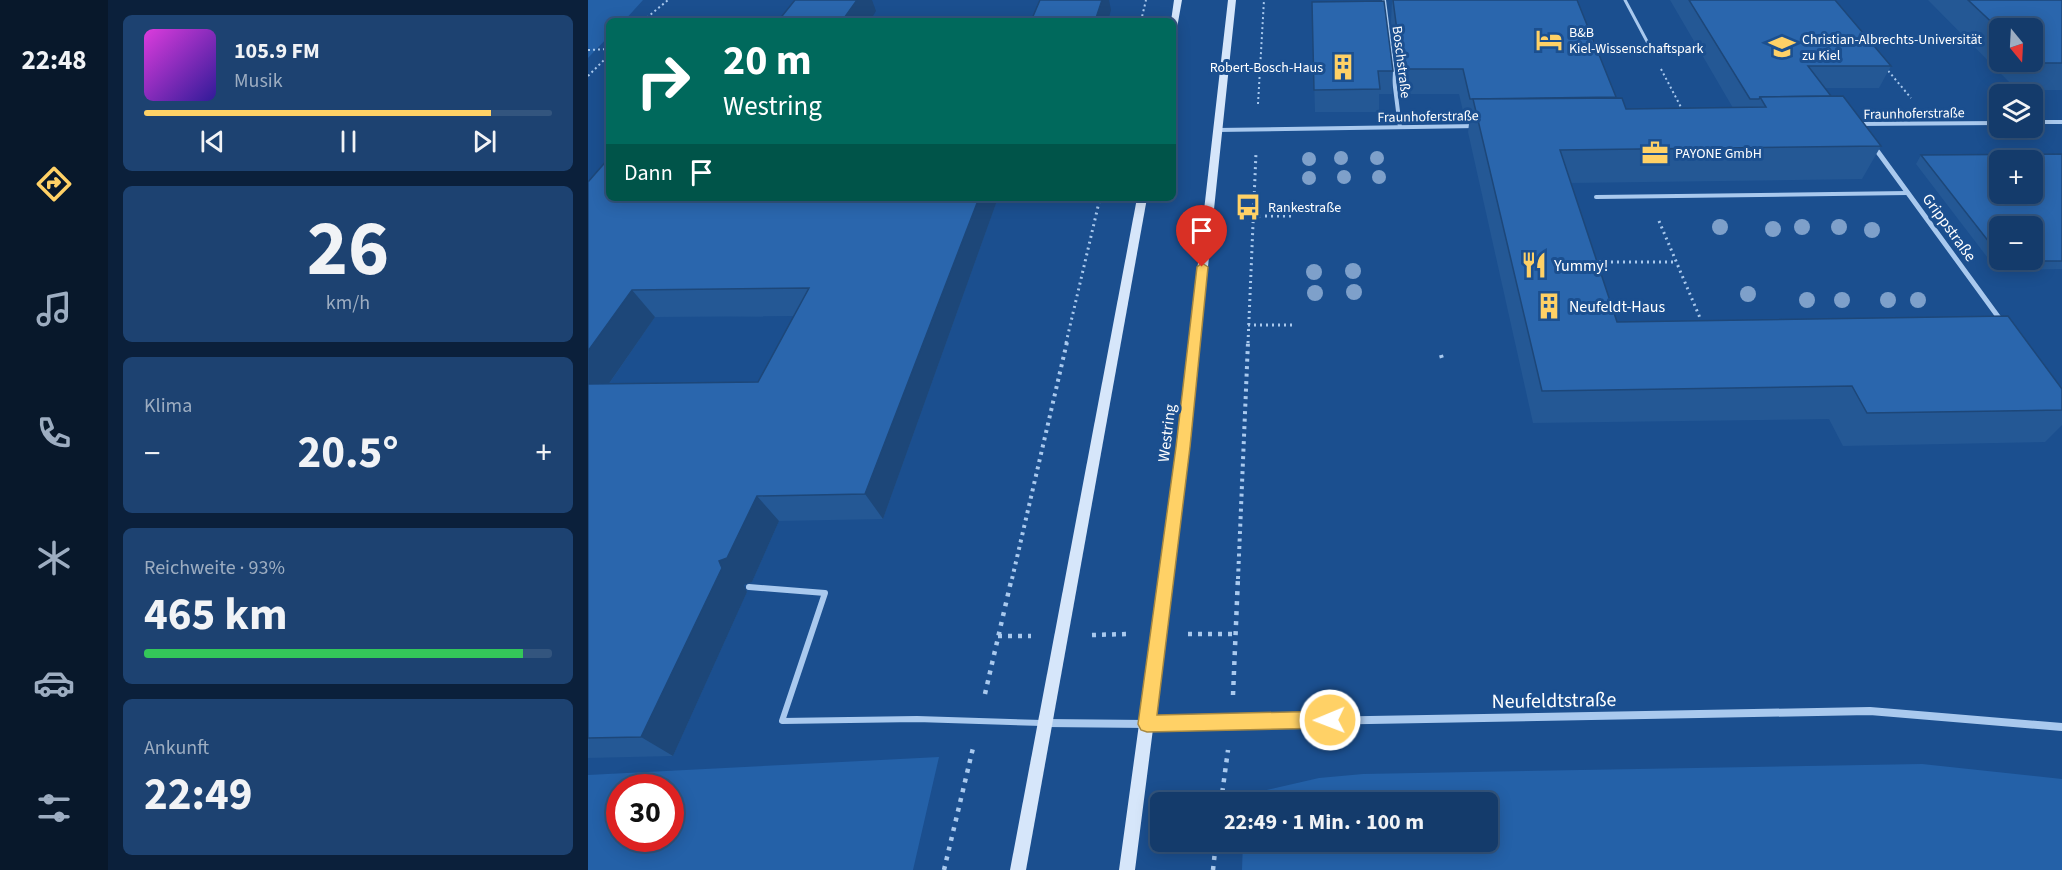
<!DOCTYPE html>
<html lang="de">
<head>
<meta charset="utf-8">
<style>
	body { margin:0; font-family:"Source Sans 3",sans-serif; background:#1d4271; color:#f1f3f6; height:100vh; display:flex; flex-direction:column; font-size:22px; white-space:nowrap }
	* { box-sizing:border-box; margin:0 }
	p { font-size:20px; color:#9dadc1 }
	.icon { flex:none; width:33px; height:33px; fill:none; stroke:currentColor; stroke-width:2; stroke-linecap:round; stroke-linejoin:round }
	.map { position:relative; flex:1; overflow:hidden }
	.drawer { display:flex; flex-direction:column; gap:15px; padding:15px; background:#0b203b; width:480px }
	.drawer>* { flex:none }
	.guide { position:absolute; left:18px; top:18px; width:570px; height:183px; border-radius:9px; box-shadow:0 3px 15px #0003,0 0 0 2px #33557e; background:#00695c; color:#fff; overflow:hidden }
	.needle { width:39px; rotate:162deg }
	.tools { position:absolute; left:1401px; top:18px; display:grid; gap:12px }
	.tools a { display:grid; place-items:center; width:54px; height:54px; border-radius:9px; background:#143b6b; box-shadow:0 3px 15px #0003,0 0 0 2px #33557e; font-size:30px }
	.speed { position:absolute; left:18px; top:774px; display:flex; gap:12px; font-size:30px; font-weight:700; text-align:center }
	.speed>* { display:grid; place-content:center; width:78px; height:78px; border-radius:50%; background:#143b6b; box-shadow:0 3px 15px #0003,0 0 0 2px #33557e; line-height:1 }
	.speed .limit { border:9px solid #d22; background:#fff; color:#111 }
	.pin { position:absolute; display:grid; place-items:center; width:51px; height:51px; color:#fff; margin:-62px -26px; border-radius:50% 50% 50% 0; rotate:-45deg; box-shadow:0 0 6px #0007 }
	.pin .icon { rotate:45deg }
	.me { position:absolute; width:66px; margin:-33px; rotate:269deg; stroke-linejoin:round; filter:drop-shadow(0 0 4px #0008) }
	.turn { display:flex; align-items:center; gap:21px; height:126px; padding:0 18px; font-size:27px }
	.turn .icon { width:78px; height:78px; stroke-width:2.5 }
	.turn b { display:block; font-size:42px; line-height:51px }
	.then { display:flex; align-items:center; height:57px; padding:0 18px; background:#0003; gap:12px; font-size:22px }
	.big { font-size:45px; font-weight:700; line-height:1.1 }
	.drawer .card { flex:1; display:flex; flex-direction:column; justify-content:center; gap:9px; min-width:0; padding:0 21px; border-radius:9px; background:#1d4271 }
	.drawer .dial { align-items:center; gap:0 }
	.dial b { font-size:78px; line-height:1 }
	.song { display:flex; align-items:center; gap:18px }
	.cover { width:72px; height:72px; border-radius:9px; background:linear-gradient(135deg,hsl(300 70% 55%),hsl(250 70% 35%)) }
	.played { height:6px; border-radius:3px; background:linear-gradient(90deg,#ffd166 85%,#33557e 85%) }
	.keys { display:flex; justify-content:space-around; direction:ltr }
	.heat { display:flex; justify-content:space-between; align-items:center; font-size:33px; direction:ltr }
	.charge { height:9px; border-radius:4px; background:linear-gradient(90deg,#34c759 93%,#33557e 0) }
	.trip { position:absolute; left:562px; top:792px; width:348px; height:60px; border-radius:9px; background:#143b6b; box-shadow:0 3px 15px #0003,0 0 0 2px #33557e; font-weight:700; line-height:60px; text-align:center }
	main { display:flex; flex:1; min-height:0 }
	.dock { display:flex; flex-direction:column; width:108px; justify-content:space-around; align-items:center; background:#08182b; color:#9dadc1 }
	.dock .icon { width:42px; height:42px }
	.dock .selected { color:#ffd166 }
	.dock b { font-size:27px; color:#f1f3f6 }
	.map>svg:first-child { display:block }
	.green { fill:#2461a8; fill-rule:evenodd }
	.lines { fill:none; stroke-linecap:round; stroke-linejoin:round }
	.path-far3 { stroke:#a9c9ee; stroke-width:2; stroke-dasharray:2 3; stroke-linecap:butt }
	.path-far2 { stroke:#a9c9ee; stroke-width:3; stroke-dasharray:2 4; stroke-linecap:butt }
	.path-far1 { stroke:#a9c9ee; stroke-width:4; stroke-dasharray:3 4.5; stroke-linecap:butt }
	.path { stroke:#a9c9ee; stroke-width:4.5; stroke-dasharray:4 6; stroke-linecap:butt }
	.lane-far2 { stroke:#a9c9ee; stroke-width:3 }
	.lane-far1 { stroke:#a9c9ee; stroke-width:4 }
	.lane { stroke:#a9c9ee; stroke-width:6 }
	.street-far2 { stroke:#a9c9ee; stroke-width:4 }
	.street-far1 { stroke:#a9c9ee; stroke-width:5 }
	.street { stroke:#a9c9ee; stroke-width:8 }
	.secondary { fill:#d6e6fa; fill-rule:evenodd }
	.tree { fill:#7ea0ca }
	.wall { fill:#245895; fill-rule:evenodd }
	.shaded-wall { fill:#1d4779 }
	.building { fill:#2a66ad; stroke:#1d4779; stroke-width:1.5; fill-rule:evenodd }
	.route { fill:#ffd166; stroke:#a68842; stroke-width:1.5 }
	.labels { text-anchor:middle; stroke-width:6; stroke-linejoin:round; paint-order:stroke }
	.far-poi-label { font-size:14px; fill:#fff; stroke:#1b4f8f; text-anchor:start }
	.far-street-label { font-size:14px; fill:#fff; stroke:#1b4f8f }
	.street-label { font-size:16px; fill:#fff; stroke:#1b4f8f }
	.poi-label { font-size:16px; fill:#fff; stroke:#1b4f8f; text-anchor:start }
	.near-street-label { font-size:20px; fill:#fff; stroke:#1b4f8f }
</style>
</head>
<body>
<main>
<nav class="dock">
<b>22:48</b>
<svg class="icon selected" aria-label="directions" viewBox="0 0 24 24"><path d="M12 3l9 9-9 9-9-9zM9 14v-3h6M13 9l2 2-2 2"/></svg>
<svg class="icon" aria-label="music" viewBox="0 0 24 24"><path d="M9 18V5l10-2v13"/><circle cx="6" cy="18" r="3"/><circle cx="16" cy="16" r="3"/></svg>
<svg class="icon" aria-label="phone" viewBox="0 0 24 24"><path d="M5 4h4l2 5-3 2q2 4 5 5l2-3 5 2v4C11 20 4 13 5 4z"/></svg>
<svg class="icon" aria-label="climate" viewBox="0 0 24 24"><path d="M12 3v18M4 7l16 10M4 17L20 7"/></svg>
<svg class="icon" aria-label="car" viewBox="0 0 24 24"><path d="M5 17H2v-5l4-1 3-4h7l3 4 3 1v5h-3M9 17h6M6 11h13"/><circle cx="7" cy="17" r="2"/><circle cx="17" cy="17" r="2"/></svg>
<svg class="icon" aria-label="filters" viewBox="0 0 24 24"><path d="M4 7h16M4 17h16"/><circle cx="9" cy="7" r="2"/><circle cx="15" cy="17" r="2"/></svg>
</nav>
<section class="drawer">
<div class="card">
<div class="song"><i class="cover"></i><div><b>105.9 FM</b><p>Musik</p></div></div>
<div class="played"></div>
<div class="keys"><svg class="icon" aria-label="previous" viewBox="0 0 24 24"><path d="M18 5L8 12l10 7zM5 5v14"/></svg><svg class="icon" aria-label="pause" viewBox="0 0 24 24"><path d="M8 5v14M16 5v14"/></svg><svg class="icon" aria-label="next" viewBox="0 0 24 24"><path d="M6 5l10 7-10 7zM19 5v14"/></svg></div>
</div>
<div class="card dial"><b>26</b><p>km/h</p></div>
<div class="card"><p>Klima</p>
<div class="heat"><a>−</a><b class="big">20.5°</b><a>+</a></div>
</div>
<div class="card"><p>Reichweite · 93%</p><b class="big">465 km</b><div class="charge"></div></div>
<div class="card"><p>Ankunft</p><b class="big">22:49</b></div>
</section>
<div class="map">
<svg width="1474" height="870" viewBox="0 0 1474 870">
	<rect width="100%" height="100%" fill="#1b4f8f"/>
	<!-- green -->
	<g class="green">
		<polygon points="0,0 55,0 36,21 21,21 21,36 0,58"/>
		<path d="M351,757L325,870H0V775ZM32,788H82V838H32Z"/>
		<polygon points="1334,764 1474,779 1474,870 654,870 655,842 900,842 900,802 657,802 657,795 731,778 775,774"/>
	</g>
	<g class="lines">
		<!-- path-far3 -->
		<g class="path-far3">
			<polyline points="55,21 80,0"/>
			<polyline points="553,21 558,0"/>
			<polyline points="0,50 21,49"/>
			<polyline points="1297,67 1323,98"/>
			<polyline points="1073,69 1095,111"/>
			<polyline points="0,76 21,55"/>
			<polyline points="670,104 676,0"/>
		</g>
		<!-- path-far2 -->
		<g class="path-far2">
			<polyline points="665,216 707,216"/>
			<polyline points="1071,221 1115,325"/>
			<polyline points="1005,262 1088,262"/>
			<polyline points="660,325 706,325"/>
			<polyline points="478,343 512,198"/>
			<polyline points="660,343 668,153"/>
		</g>
		<!-- path-far1 -->
		<g class="path-far1">
			<polyline points="853,355 855,362"/>
			<polyline points="424,579 479,342"/>
			<polyline points="650,579 660,342"/>
		</g>
		<!-- path -->
		<g class="path">
			<polyline points="600,634 647,634"/>
			<polyline points="504,635 539,634"/>
			<polyline points="410,636 443,636"/>
			<polyline points="397,694 424,577"/>
			<polyline points="645,695 650,577"/>
			<polyline points="633,802 640,750"/>
			<polyline points="356,870 385,748"/>
			<polyline points="625,870 628,842"/>
		</g>
		<!-- lane-far2 -->
		<polyline class="lane-far2" points="1037,0 1062,47"/>
		<!-- lane-far1 -->
		<polyline class="lane-far1" points="1008,197 1320,193"/>
		<!-- lane -->
		<polyline class="lane" points="161,587 237,593 194,721 329,719 454,723"/>
		<!-- street-far2 -->
		<g class="street-far2">
			<polyline points="796,0 812,127"/>
			<polyline points="1444,122 1474,122"/>
			<polyline points="1268,124 1412,123"/>
			<polyline points="629,130 889,126"/>
			<polyline points="1286,146 1291,154"/>
		</g>
		<!-- street-far1 -->
		<polyline class="street-far1" points="1290,152 1414,322"/>
		<!-- street -->
		<polyline class="street" points="458,723 559,724 1282,711 1474,727"/>
		<!-- secondary -->
		<g class="secondary">
			<polygon points="586,0 594,0 589,28 585,30 585,21 583,21"/>
			<polygon points="640,0 648,0 601,447 547,870 531,870 589,447"/>
			<polygon points="549,198 559,198 438,870 422,870"/>
		</g>
	</g>
	<!-- trees -->
	<g class="tree">
		<circle cx="753" cy="158" r="7"/>
		<circle cx="789" cy="158" r="7"/>
		<circle cx="721" cy="159" r="7"/>
		<circle cx="756" cy="177" r="7"/>
		<circle cx="791" cy="177" r="7"/>
		<circle cx="721" cy="178" r="7"/>
		<circle cx="1132" cy="227" r="8"/>
		<circle cx="1214" cy="227" r="8"/>
		<circle cx="1251" cy="227" r="8"/>
		<circle cx="1185" cy="229" r="8"/>
		<circle cx="1284" cy="230" r="8"/>
		<circle cx="765" cy="271" r="8"/>
		<circle cx="726" cy="272" r="8"/>
		<circle cx="766" cy="292" r="8"/>
		<circle cx="727" cy="293" r="8"/>
		<circle cx="1160" cy="294" r="8"/>
		<circle cx="1219" cy="300" r="8"/>
		<circle cx="1254" cy="300" r="8"/>
		<circle cx="1300" cy="300" r="8"/>
		<circle cx="1330" cy="300" r="8"/>
	</g>
	<!-- wall -->
	<g class="wall">
		<polygon points="804,0 1028,97 1038,109 1145,108 1082,0 1247,0 1303,66 1291,88 1237,88 1243,96 1293,146 1274,179 983,183 1029,322 1474,389 1474,425 1457,442 1255,446 1241,419 945,423 880,132 881,124 878,124 871,94 812,94 803,22"/>
		<path d="M1340,0H1474V90H1429ZM1412,28L1444,62H1412Z"/>
		<polygon points="724,2 805,71 804,94 791,94 791,112 727,112"/>
		<path d="M1474,154V269L1409,270L1328,164L1333,155ZM1412,226L1444,260H1412Z"/>
		<path d="M0,182L410,198L295,519L191,521L164,582L156,585L159,592L85,756L0,758ZM206,316L170,382L21,384L67,317Z"/>
	</g>
	<!-- shaded-wall -->
	<g class="shaded-wall">
		<polygon points="269,0 284,0 288,11 282,21 254,21"/>
		<polygon points="514,0 521,0 523,10 520,21 507,21"/>
		<polygon points="391,198 410,198 295,519 277,494"/>
		<polygon points="44,290 67,317 2,411 0,409 0,351"/>
		<polygon points="169,496 191,521 164,582 156,585 159,592 85,756 53,737 131,561"/>
	</g>
	<!-- building -->
	<g class="building">
		<polygon points="207,0 269,0 254,21 190,21"/>
		<polygon points="452,0 514,0 507,21 443,21"/>
		<polygon points="805,0 989,0 1028,97 882,99 875,69 814,69"/>
		<polygon points="1101,0 1247,0 1303,66 1220,66 1243,96 1172,97 1171,99 1162,99"/>
		<polygon points="1380,0 1474,0 1474,63 1447,63 1444,61 1444,28 1412,28 1412,30"/>
		<polygon points="796,1 805,71 790,71 792,89 726,90 724,2"/>
		<polygon points="1255,96 1293,146 972,150 1029,322 1420,316 1474,389 1474,410 1279,413 1264,386 954,391 885,99 1034,98 1038,109 1178,107 1172,97"/>
		<path d="M1474,154V261H1416L1414,260H1444V226H1412V256L1333,155ZM1412,160H1444V194H1412Z"/>
		<polygon points="21,158 21,198 391,198 277,494 169,496 139,558 131,561 134,568 53,737 0,738 0,384 170,382 221,288 44,290 0,351 0,182"/>
	</g>
	<!-- route -->
	<polygon class="route" points="614,263 620,267 602,447 569,715 742,711 748,714 751,720 748,726 742,728 559,732 553,730 550,724 588,447 609,267"/>
	<!-- icons -->
	<defs>
		<g id="hotel-bare" transform="scale(2.07)"><path d="M-6-4.5h1.5V1H6V5H4.5V3h-9V5H-6ZM-4 0a1.8 1.8 0 1 1 3.6 0ZM.5 0V-2.5h3Q6-2.5 6 0Z" fill="#ffd166" stroke="#1b4f8f" stroke-width="2.5" paint-order="stroke"/></g>
		<g id="university-bare" transform="scale(2.07)"><path d="M0-5L7-2L0 1L-7-2ZM-4 1L0 2.5L4 1V4Q0 6-4 4Z" fill="#ffd166" stroke="#1b4f8f" stroke-width="2.5" paint-order="stroke"/></g>
		<g id="building-bare" transform="scale(2.07)"><path d="M-4-6H4V6H1V3H-1V6H-4ZM-2.5-4.3h1.7v1.8h-1.7ZM.8-4.3h1.7v1.8H.8ZM-2.5-1h1.7V.8h-1.7ZM.8-1h1.7V.8H.8Z" fill="#ffd166" stroke="#1b4f8f" stroke-width="2.5" paint-order="stroke"/></g>
		<g id="office-bare" transform="scale(2.07)"><path d="M-6-3h4V-5.5h4V-3h4V5H-6ZM-1-4.5V-3h2v-1.5ZM-6 0V1H6V0Z" fill="#ffd166" stroke="#1b4f8f" stroke-width="2.5" paint-order="stroke"/></g>
		<g id="bus-bare" transform="scale(2.07)"><path d="M-5-6H5V4H4V6H2V4H-2V6H-4V4H-5ZM-3.5-4V0h7V-4ZM-3.5 1.2v1.5H-2V1.2ZM2 1.2v1.5H3.5V1.2Z" fill="#ffd166" stroke="#1b4f8f" stroke-width="2.5" paint-order="stroke"/></g>
		<g id="restaurant-bare" transform="scale(2.07)"><path d="M-5-6h1v4h1v-4h1v4h1v-4h1v5L-1.5 .5V6h-2V.5L-5-1ZM5-6V6H3V1.5H1.5Q1.5-4 5-6Z" fill="#ffd166" stroke="#1b4f8f" stroke-width="2.5" paint-order="stroke"/></g>
	</defs>
	<g fill-rule="evenodd">
		<use href="#hotel-bare" x="961" y="40"/>
		<use href="#university-bare" x="1194" y="47"/>
		<use href="#building-bare" x="755" y="67"/>
		<use href="#office-bare" x="1067" y="153"/>
		<use href="#bus-bare" x="660" y="207"/>
		<use href="#restaurant-bare" x="946" y="265"/>
		<use href="#building-bare" x="961" y="306"/>
	</g>
	<g class="labels">
		<!-- far-poi labels -->
		<g class="far-poi-label">
			<text x="981" y="37">B&amp;B<tspan x="981" dy="16">Kiel-Wissenschaftspark</tspan></text>
			<text x="1214" y="44">Christian-Albrechts-Universität<tspan x="1214" dy="16">zu Kiel</tspan></text>
			<text x="735" y="72" text-anchor="end">Robert-Bosch-Haus</text>
			<text x="1087" y="158">PAYONE GmbH</text>
			<text x="680" y="212">Rankestraße</text>
		</g>
		<!-- far-street labels -->
		<g class="far-street-label">
			<text transform="translate(814 62) rotate(83)" y="5">Boschstraße</text>
			<text transform="translate(1326 113) rotate(-1)" y="5">Fraunhoferstraße</text>
			<text transform="translate(840 116) rotate(-1)" y="5">Fraunhoferstraße</text>
		</g>
		<!-- street labels -->
		<g class="street-label">
			<text transform="translate(1362 227) rotate(54)" y="6">Grippstraße</text>
			<text transform="translate(578 433) rotate(-83)" y="6">Westring</text>
		</g>
		<!-- poi labels -->
		<g class="poi-label">
			<text x="966" y="271">Yummy!</text>
			<text x="981" y="312">Neufeldt-Haus</text>
		</g>
		<!-- near-street labels -->
		<g class="near-street-label">
			<text transform="translate(966 700) rotate(-1)" y="7">Neufeldtstraße</text>
		</g>
	</g>
</svg>
<div class="tools">
<a><svg class="needle" viewBox="-14 -14 28 28"><path d="M0-13l5 13h-10z" fill="#e53935"/><path d="M0 13l5-13h-10z" fill="#9dadc1"/></svg></a>
<a><svg class="icon" aria-label="layers" viewBox="0 0 24 24"><path d="M12 4l9 5-9 5-9-5zM3 14l9 5 9-5"/></svg></a>
<a>+</a>
<a>−</a>
</div>
<div class="speed"><div class="limit">30</div></div>
<div class="pin" style="left:614px;top:267px;background:#d93025"><svg class="icon" aria-label="arrive" viewBox="0 0 24 24"><path d="M6 21V4h12l-3 4 3 4H6"/></svg></div>
<svg class="me" style="left:742px;top:720px" viewBox="-20 -20 40 40"><circle r="17" fill="#ffd166" stroke="#fff" stroke-width="3"/><path d="M0-11L8 9 0 5-8 9z" fill="#fff"/></svg>
<div class="trip">22:49 · 1 Min. · 100 m</div>
<div class="guide">
<div class="turn"><svg class="icon" aria-label="right" viewBox="0 0 24 24"><path d="M7 20v-9h11M14 6l5 5-5 5"/></svg><div><b>20 m</b>Westring</div></div>
<div class="then">Dann<svg class="icon" aria-label="arrive" viewBox="0 0 24 24"><path d="M6 21V4h12l-3 4 3 4H6"/></svg></div>
</div>
</div>
</main>
</body>
</html>
